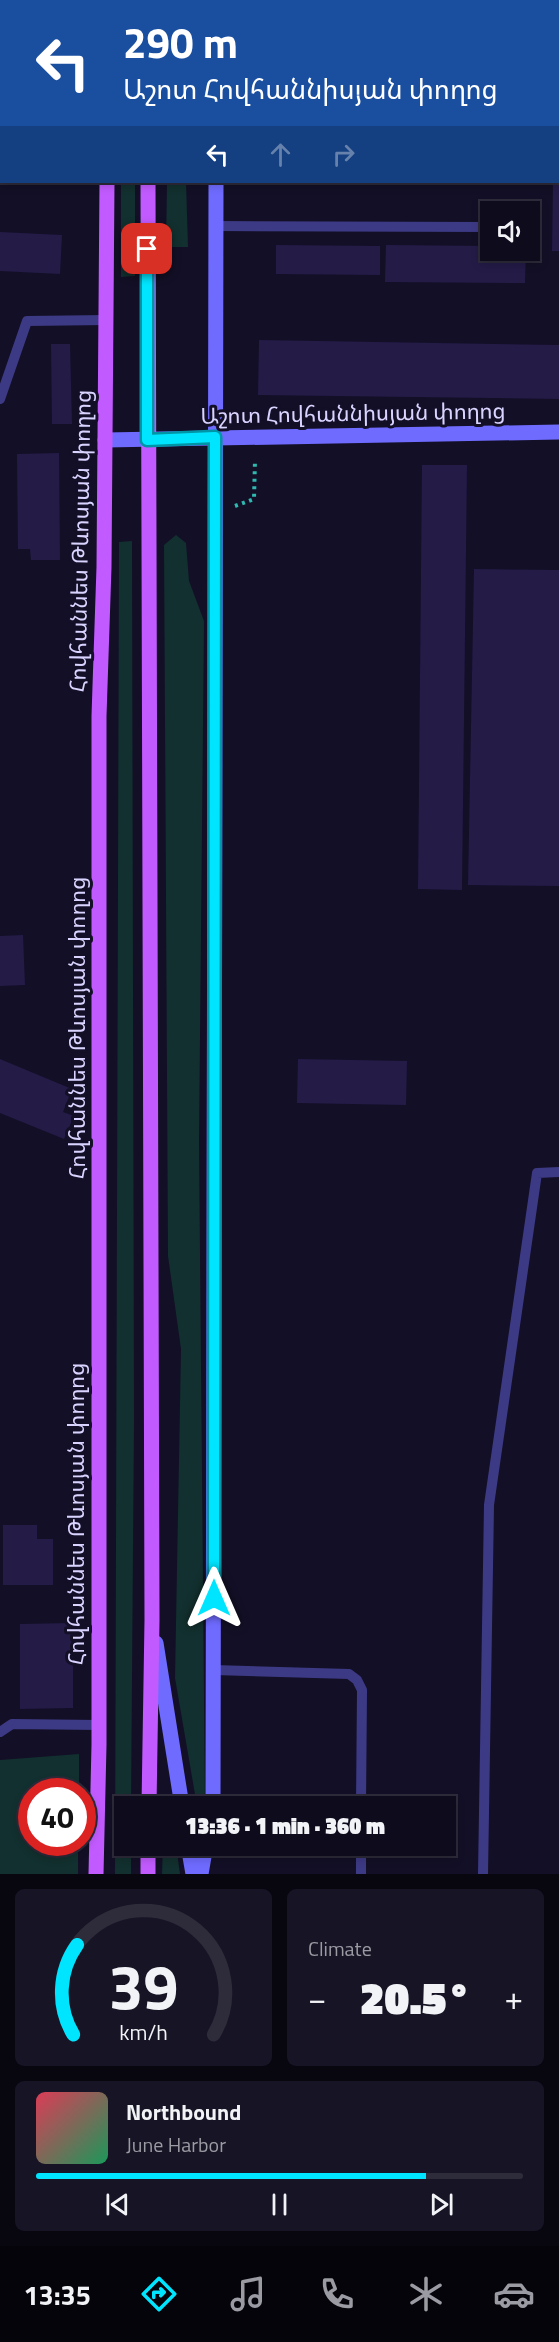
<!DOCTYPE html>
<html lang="en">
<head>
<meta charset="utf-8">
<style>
	body { margin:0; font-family:"Titillium Web","Noto Sans Armenian",sans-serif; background:#171425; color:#f1f3f6; height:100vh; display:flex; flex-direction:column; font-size:22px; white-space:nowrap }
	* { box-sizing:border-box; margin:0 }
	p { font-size:20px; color:#9b9ba3 }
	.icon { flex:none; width:33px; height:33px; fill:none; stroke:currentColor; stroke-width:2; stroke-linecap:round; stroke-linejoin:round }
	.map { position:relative; height:1874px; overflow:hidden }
	.panel { display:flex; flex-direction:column; gap:15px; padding:15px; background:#08060f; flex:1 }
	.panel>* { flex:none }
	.hud { position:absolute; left:0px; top:0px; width:560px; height:183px; box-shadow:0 3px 9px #0003,0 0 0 2px #2e2b3b; background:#1a4fa0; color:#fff; overflow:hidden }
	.tools { position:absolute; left:480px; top:201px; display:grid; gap:12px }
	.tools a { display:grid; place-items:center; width:60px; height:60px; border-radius:0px; background:#0e0b1c; box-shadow:0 3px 9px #0003,0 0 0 2px #2e2b3b; font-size:30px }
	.speed { position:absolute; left:18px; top:1778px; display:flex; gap:12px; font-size:30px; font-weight:700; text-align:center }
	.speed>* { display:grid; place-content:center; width:78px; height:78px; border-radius:50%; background:#0e0b1c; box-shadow:0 3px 9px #0003,0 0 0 2px #2e2b3b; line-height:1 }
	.speed .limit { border:9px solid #d22; background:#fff; color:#111 }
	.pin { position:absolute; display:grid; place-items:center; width:51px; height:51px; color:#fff; margin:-26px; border-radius:12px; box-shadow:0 3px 9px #0006 }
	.me { position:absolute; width:66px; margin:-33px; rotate:0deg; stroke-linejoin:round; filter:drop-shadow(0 0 4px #0008) }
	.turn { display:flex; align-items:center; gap:21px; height:126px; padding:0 24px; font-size:27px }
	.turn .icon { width:78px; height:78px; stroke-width:2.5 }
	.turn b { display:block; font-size:42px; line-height:51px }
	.lanes { display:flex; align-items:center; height:57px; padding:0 24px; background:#0003; justify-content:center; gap:30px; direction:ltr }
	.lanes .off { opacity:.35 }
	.big { font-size:45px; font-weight:800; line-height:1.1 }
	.panel .widget { flex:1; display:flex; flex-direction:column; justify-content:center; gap:9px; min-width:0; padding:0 21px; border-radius:9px; background:#171425 }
	.panel .dial { align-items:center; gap:0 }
	.dial svg { height:156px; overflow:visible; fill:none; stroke:#2e2b3b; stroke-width:7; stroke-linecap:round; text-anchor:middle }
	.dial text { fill:#f1f3f6; stroke:none }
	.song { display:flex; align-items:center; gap:18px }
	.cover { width:72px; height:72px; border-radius:9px; background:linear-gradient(135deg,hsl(350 70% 55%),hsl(150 70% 35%)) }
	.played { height:6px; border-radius:3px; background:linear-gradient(90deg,#00e5ff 80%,#2e2b3b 80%) }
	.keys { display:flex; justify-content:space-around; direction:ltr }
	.heat { display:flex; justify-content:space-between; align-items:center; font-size:33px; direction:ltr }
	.panel .tiles { flex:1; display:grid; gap:15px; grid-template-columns:1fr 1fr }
	.widget:last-child { grid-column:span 2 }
	.trip { position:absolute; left:114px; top:1796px; width:342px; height:60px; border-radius:0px; background:#0e0b1c; box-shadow:0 3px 9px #0003,0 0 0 2px #2e2b3b; font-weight:800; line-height:60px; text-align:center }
	.menu { display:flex; height:96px; justify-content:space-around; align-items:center; background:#06040b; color:#9b9ba3 }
	.menu .icon { width:42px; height:42px }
	.menu .on { color:#00e5ff }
	.menu b { font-size:27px; color:#f1f3f6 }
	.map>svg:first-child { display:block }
	.green { fill:#12302f }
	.building { fill:#241b47 }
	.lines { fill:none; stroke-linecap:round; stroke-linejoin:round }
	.path { stroke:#2fb8b0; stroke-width:4; stroke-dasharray:3 4.5; stroke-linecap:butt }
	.lane { stroke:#3d3a85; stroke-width:10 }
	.secondary { stroke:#6f6bff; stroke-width:15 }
	.primary { stroke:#c25bff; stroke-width:15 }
	.route-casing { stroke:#0095a6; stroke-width:15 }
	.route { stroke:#00e5ff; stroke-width:10 }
	.labels { text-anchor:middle; stroke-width:6; stroke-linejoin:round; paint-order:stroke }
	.street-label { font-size:22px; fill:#d9d4ff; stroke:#130f26 }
</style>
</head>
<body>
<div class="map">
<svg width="559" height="1874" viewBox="0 0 559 1874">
	<rect width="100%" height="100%" fill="#130f26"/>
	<!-- green -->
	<g class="green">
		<polygon points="121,182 135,182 135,276 121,277"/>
		<polygon points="167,182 186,182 188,247 166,247"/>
		<polygon points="176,535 186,543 189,581 204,621 199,1142 205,1806 197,1806 175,1678 181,1349 168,1256 164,545"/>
		<polygon points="132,541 134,1421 131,1806 124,1806 124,1845 131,1845 131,1874 115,1874 119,542"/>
		<polygon points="79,1754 79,1791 32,1791 32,1842 78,1842 78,1874 0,1874 0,1760"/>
		<polygon points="163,1845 176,1845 180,1874 162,1874"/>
	</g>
	<!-- building -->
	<g class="building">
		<polygon points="553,182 559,182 559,251 552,251"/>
		<polygon points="0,232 62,235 60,274 0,271"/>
		<polygon points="276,245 380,246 380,275 276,274"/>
		<polygon points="386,245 490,246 490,250 526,250 525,283 385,282"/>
		<polygon points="259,340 559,345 559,399 258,395"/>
		<polygon points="51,344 70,344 72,424 52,424"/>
		<polygon points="59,453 60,560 31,560 30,549 18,549 17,454"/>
		<polygon points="422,465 467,465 462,890 418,889"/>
		<polygon points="474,569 559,570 559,886 468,885"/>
		<polygon points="23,935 25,985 0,986 0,936"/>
		<polygon points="0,1059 72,1089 63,1112 74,1116 64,1139 0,1113"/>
		<polygon points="298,1059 407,1061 406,1105 297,1103"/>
		<polygon points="3,1525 37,1525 37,1539 53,1539 53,1585 3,1585"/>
		<polygon points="73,1623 73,1708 20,1709 20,1624"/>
	</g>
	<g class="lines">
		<!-- path -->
		<polyline class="path" points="235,506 254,499 255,460"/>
		<!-- lane -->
		<g class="lane">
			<polyline points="543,0 543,2"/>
			<polyline points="558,115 559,115"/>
			<polyline points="216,226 490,227"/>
			<polyline points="0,399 27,321 106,320"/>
			<polyline points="214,1670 349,1674 357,1680 362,1690 361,1806"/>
			<polyline points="0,1732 12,1724 99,1725"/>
			<polyline points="361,1874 361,1845"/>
			<polyline points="483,1874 489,1505 537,1173 559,1172"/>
		</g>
		<!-- secondary -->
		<g class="secondary">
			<polyline points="215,0 215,2"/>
			<polyline points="105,440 559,432"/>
			<polyline points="156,1643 182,1806"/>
			<polyline points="213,1806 216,182"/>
			<polyline points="188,1845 193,1874"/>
			<polyline points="201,1874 206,1845"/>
		</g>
		<!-- primary -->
		<g class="primary">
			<polyline points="107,2 107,0"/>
			<polyline points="150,2 150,0"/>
			<polyline points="148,182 152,1620 149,1806"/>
			<polyline points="96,1874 99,1745 99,716 104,567 107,182"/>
			<polyline points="148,1874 148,1845"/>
		</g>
	</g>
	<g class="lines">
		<!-- route casing -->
		<g class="route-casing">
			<polyline id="route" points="147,249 147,440 215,437 214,1598"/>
		</g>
		<!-- route -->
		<use href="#route" class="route"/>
	</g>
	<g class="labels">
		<!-- street labels -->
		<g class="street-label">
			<text transform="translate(353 413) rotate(-1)" y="8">Աշոտ Հովհաննիսյան փողոց</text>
			<text transform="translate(80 541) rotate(-89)" y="8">Հովհաննես Թևոսյան փողոց</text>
			<text transform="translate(77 1028) rotate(-90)" y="8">Հովհաննես Թևոսյան փողոց</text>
			<text transform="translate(76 1514) rotate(-90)" y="8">Հովհաննես Թևոսյան փողոց</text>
		</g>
	</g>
</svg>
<div class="tools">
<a><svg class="icon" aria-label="sound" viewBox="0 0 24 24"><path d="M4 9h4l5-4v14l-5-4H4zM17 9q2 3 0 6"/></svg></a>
</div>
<div class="speed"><div class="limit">40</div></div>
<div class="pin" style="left:147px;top:249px;background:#d93025"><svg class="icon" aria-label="arrive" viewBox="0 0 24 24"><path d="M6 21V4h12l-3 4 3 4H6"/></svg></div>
<svg class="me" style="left:214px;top:1598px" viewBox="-20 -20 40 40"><path d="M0-17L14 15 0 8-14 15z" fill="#00e5ff" stroke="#fff" stroke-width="4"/></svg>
<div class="trip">13:36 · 1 min · 360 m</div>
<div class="hud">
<div class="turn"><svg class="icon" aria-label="left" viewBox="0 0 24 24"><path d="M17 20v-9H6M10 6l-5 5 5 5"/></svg><div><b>290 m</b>Աշոտ Հովհաննիսյան փողոց</div></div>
<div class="lanes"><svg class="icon" aria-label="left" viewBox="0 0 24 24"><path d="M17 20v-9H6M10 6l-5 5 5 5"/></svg><svg class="icon off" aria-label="ahead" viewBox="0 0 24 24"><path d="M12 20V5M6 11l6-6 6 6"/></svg><svg class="icon off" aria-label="right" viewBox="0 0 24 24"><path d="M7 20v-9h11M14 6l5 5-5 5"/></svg></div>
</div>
</div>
<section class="panel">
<div class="tiles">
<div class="widget dial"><svg viewBox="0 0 100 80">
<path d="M14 69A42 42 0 1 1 86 69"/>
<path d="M14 69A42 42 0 0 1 16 23" stroke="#00e5ff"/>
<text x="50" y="56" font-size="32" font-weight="700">39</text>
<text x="50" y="72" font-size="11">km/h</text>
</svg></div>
<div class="widget"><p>Climate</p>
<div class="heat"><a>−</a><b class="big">20.5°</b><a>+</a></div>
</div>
<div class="widget">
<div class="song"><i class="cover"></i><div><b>Northbound</b><p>June Harbor</p></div></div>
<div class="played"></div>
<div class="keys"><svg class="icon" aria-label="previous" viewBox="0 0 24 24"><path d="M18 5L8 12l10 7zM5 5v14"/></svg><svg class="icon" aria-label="pause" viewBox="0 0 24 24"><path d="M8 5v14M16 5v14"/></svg><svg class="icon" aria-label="next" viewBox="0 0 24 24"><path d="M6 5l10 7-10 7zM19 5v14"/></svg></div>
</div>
</div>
</section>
<nav class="menu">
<b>13:35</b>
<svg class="icon on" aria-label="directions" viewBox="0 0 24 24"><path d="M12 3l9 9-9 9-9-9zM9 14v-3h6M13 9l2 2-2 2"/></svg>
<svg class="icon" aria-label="music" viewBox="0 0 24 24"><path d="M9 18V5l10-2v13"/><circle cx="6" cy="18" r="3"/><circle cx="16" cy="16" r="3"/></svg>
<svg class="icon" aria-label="phone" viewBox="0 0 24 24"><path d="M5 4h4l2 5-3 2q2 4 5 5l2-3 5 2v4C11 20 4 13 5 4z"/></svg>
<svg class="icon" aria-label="climate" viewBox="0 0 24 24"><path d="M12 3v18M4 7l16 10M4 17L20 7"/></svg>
<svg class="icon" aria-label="car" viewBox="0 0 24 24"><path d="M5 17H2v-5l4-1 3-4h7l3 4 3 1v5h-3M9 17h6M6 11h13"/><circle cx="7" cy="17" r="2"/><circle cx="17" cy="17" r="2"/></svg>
</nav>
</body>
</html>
